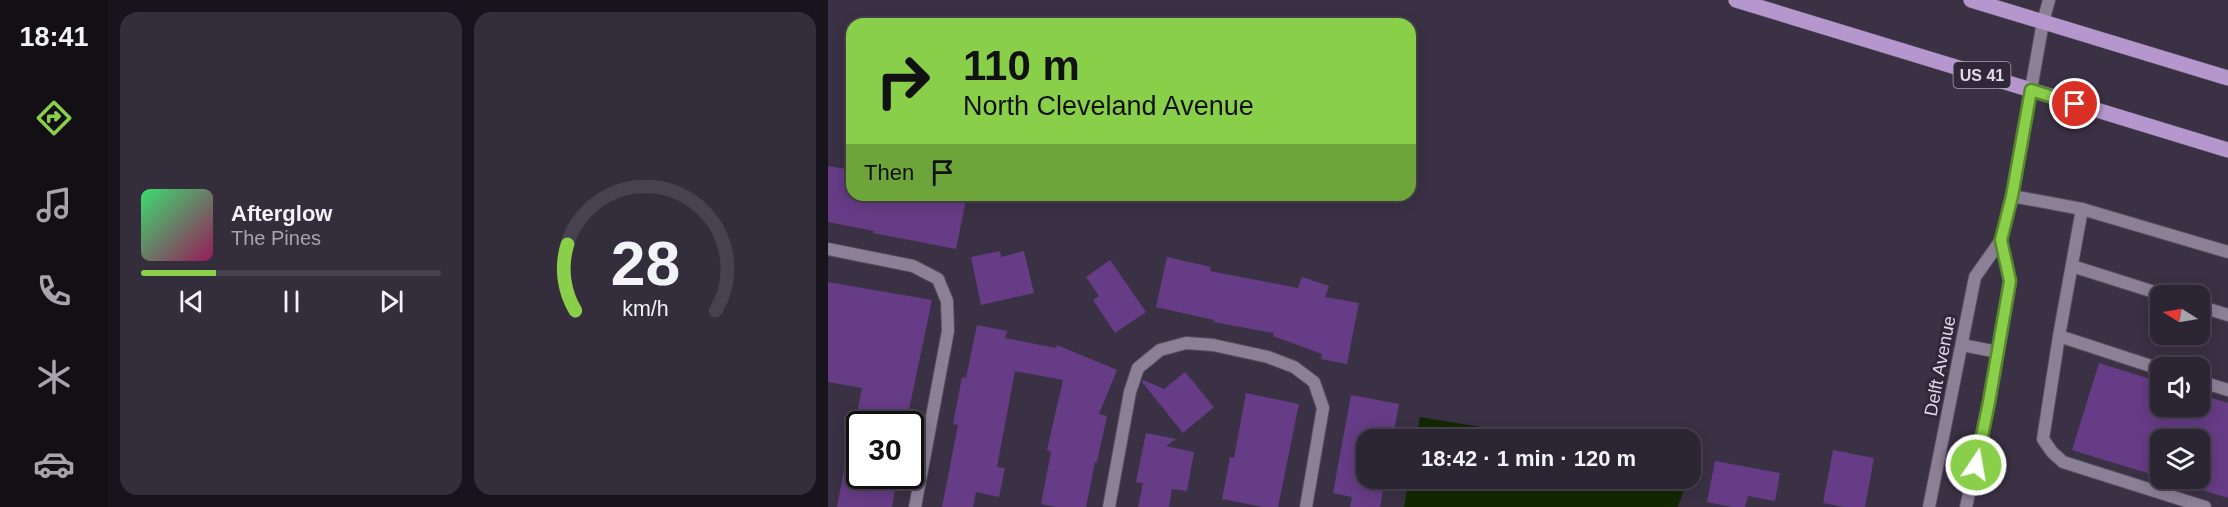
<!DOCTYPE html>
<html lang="en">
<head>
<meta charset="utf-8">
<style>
	body { margin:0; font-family:Arial,sans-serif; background:#342d3c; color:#f1f3f6; height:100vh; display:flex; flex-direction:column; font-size:22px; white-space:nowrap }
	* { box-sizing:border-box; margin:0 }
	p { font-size:20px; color:#a6a5ac }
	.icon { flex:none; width:33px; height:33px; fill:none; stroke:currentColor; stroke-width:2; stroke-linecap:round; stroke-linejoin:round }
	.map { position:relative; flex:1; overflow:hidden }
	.details { display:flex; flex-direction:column; gap:12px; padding:12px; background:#18141d; width:720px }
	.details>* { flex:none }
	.top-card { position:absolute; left:18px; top:18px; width:570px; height:183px; border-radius:18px; box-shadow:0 3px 15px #0003,0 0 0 2px #48424f; background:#89cf49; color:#111; overflow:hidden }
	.needle { width:39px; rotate:281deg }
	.fabs { position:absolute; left:1322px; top:285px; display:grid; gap:12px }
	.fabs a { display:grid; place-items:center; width:60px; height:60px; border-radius:12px; background:#2c2534; box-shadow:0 3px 15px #0003,0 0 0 2px #48424f; font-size:30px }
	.speed { position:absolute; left:18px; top:411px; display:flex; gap:12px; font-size:30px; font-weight:700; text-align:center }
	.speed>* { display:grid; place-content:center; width:78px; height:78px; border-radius:50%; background:#2c2534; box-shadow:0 3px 15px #0003,0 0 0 2px #48424f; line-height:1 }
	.speed .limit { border:3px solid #111; border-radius:9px; background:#fff; color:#111 }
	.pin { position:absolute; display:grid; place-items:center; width:51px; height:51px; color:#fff; margin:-26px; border:3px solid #fff; border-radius:50%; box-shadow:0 2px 6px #0007 }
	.me { position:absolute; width:66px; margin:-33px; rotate:12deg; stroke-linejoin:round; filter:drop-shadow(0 0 4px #0008) }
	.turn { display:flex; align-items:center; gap:21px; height:126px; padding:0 18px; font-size:27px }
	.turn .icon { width:78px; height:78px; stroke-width:2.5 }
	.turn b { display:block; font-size:42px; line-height:51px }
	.then { display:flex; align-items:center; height:57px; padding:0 18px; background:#0003; gap:12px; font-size:22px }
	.details .widget { flex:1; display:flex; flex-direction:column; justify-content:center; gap:9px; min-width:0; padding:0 21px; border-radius:18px; background:#342d3c }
	.details .dial { align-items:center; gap:0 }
	.dial svg { height:156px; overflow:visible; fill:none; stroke:#48424f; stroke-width:7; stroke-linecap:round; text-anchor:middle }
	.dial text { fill:#f1f3f6; stroke:none }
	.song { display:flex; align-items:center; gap:18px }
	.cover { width:72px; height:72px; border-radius:9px; background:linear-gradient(135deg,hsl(140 70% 55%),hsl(330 70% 35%)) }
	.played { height:6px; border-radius:3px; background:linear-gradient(90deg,#89cf49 25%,#48424f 25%) }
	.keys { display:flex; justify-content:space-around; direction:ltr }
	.details .tiles { flex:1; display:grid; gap:12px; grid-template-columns:repeat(2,1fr) }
	.trip { position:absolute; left:528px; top:429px; width:345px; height:60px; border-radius:18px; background:#2c2534; box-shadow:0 3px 15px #0003,0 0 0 2px #48424f; font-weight:600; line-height:60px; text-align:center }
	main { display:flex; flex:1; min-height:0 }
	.dock { display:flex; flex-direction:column; width:108px; justify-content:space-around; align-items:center; background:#120f15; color:#a6a5ac }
	.dock .icon { width:42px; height:42px }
	.dock .active { color:#89cf49 }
	.dock b { font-size:27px; color:#f1f3f6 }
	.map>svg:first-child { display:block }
	.water { fill:#132800 }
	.building { fill:#663c86 }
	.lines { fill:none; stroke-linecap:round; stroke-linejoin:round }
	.service-casing { stroke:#574f5f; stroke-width:14 }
	.minor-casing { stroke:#574f5f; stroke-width:14 }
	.primary-casing { stroke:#574f5f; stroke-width:16 }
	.service { stroke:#8c8097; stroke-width:12 }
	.minor { stroke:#8c8097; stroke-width:12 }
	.primary { stroke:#b597ce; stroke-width:15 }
	.route-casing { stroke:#59872f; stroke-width:15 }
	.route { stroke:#89cf49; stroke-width:10 }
	.labels { text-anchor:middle; stroke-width:6; stroke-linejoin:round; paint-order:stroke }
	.shield { fill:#31273a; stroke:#aca4b2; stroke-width:1.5 }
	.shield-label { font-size:16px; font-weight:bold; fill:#e0dae6 }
	.street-label { font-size:18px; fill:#e0dae6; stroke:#31273a }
</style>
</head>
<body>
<main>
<nav class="dock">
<b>18:41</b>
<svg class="icon active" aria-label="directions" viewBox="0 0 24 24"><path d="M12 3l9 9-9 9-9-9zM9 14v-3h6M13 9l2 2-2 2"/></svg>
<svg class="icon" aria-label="music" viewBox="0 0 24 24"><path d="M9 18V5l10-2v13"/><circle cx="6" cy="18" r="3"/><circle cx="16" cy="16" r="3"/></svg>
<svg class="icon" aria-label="phone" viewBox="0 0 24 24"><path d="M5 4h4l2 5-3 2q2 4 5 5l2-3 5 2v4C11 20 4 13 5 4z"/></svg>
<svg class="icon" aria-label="climate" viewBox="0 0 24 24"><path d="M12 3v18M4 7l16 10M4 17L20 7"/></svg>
<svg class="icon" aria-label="car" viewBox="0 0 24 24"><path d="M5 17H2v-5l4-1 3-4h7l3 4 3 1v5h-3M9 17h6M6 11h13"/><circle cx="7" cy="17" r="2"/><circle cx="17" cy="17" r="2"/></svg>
</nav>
<section class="details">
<div class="tiles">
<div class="widget">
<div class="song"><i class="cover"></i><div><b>Afterglow</b><p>The Pines</p></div></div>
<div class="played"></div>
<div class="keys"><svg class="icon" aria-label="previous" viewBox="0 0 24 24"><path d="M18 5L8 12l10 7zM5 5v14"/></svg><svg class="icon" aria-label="pause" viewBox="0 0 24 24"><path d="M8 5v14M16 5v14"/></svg><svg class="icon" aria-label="next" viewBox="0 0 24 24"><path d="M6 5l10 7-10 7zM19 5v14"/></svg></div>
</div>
<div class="widget dial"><svg viewBox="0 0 100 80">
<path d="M14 69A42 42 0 1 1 86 69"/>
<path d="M14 69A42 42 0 0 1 10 35" stroke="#89cf49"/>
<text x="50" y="56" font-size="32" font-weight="700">28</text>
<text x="50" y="72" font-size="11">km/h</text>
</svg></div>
</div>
</section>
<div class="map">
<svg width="1400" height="507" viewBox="0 0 1400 507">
	<rect width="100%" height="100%" fill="#3b3145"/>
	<!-- water -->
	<g class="water">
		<polygon points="592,417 726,439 588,439"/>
		<polygon points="581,479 581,478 859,479 850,507 576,507"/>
	</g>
	<!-- building -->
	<g class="building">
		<polygon points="0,166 24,170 24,195 139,195 128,249 45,233 46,231 0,222"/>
		<polygon points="172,251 173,257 196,251 206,293 153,305 143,257"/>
		<polygon points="339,257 383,267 382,271 470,288 474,277 501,286 497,297 531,303 519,364 493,359 494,354 445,336 446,333 386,322 386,320 328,307"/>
		<polygon points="282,260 318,312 287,333 265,300 271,296 258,277"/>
		<polygon points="0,282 104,300 78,424 27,424 34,388 0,382"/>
		<polygon points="149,325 179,331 177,338 228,348 229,345 289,370 271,414 279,416 269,462 267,462 258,507 228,507 213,504 223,452 219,450 235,380 187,371 169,467 177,468 171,497 148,492 145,507 114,507 130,425 125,424 134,377 138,378"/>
		<polygon points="1271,363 1332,382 1332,406 1371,406 1371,394 1400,403 1400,498 1371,489 1371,440 1332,440 1332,477 1244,450"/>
		<polygon points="357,372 386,407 355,433 314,382 315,380 336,389"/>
		<polygon points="418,393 471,404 450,507 435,507 394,499 402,457 406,458"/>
		<polygon points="523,395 571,404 564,440 538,440 538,478 557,478 552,507 522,507 524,497 505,493"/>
		<polygon points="318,433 348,439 338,446 366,452 359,491 344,489 341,507 310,507 315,483 308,482"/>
		<polygon points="1005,450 1046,458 1037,507 1016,507 995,503"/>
		<polygon points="887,461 952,473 947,501 920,496 917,507 904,507 879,502"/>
		<polygon points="16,470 32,473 32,476 46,476 69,480 64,507 9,507"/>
	</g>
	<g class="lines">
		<!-- service casing -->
		<g class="service-casing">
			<g id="service">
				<polyline points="1215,22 1221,0"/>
				<polyline points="1184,196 1254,209 1231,336 1215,439 1224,452 1235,462 1377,507"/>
				<polyline points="1254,209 1400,252"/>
				<polyline points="1244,266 1339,296"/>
				<polyline points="1371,306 1400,315"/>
				<polyline points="1231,336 1332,369"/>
				<polyline points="1371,381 1400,390"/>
			</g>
		</g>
		<!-- minor casing -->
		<g class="minor-casing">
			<g id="minor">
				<polyline points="0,249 85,266 110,279 119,301 120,331 87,507"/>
				<polyline points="1134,345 1170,352"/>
				<polyline points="281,507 302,392 310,368 332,350 358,343 385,345 440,357 466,367 486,382 495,408 478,507"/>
				<polyline points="1101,507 1147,277 1173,240 1184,196 1215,22"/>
				<polyline points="1138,507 1161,402 1182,281 1173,240"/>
			</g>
		</g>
		<!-- primary casing -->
		<g class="primary-casing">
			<g id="primary">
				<polyline points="908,0 1400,150"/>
				<polyline points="1143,0 1400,78"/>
			</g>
		</g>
		<!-- service -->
		<use href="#service" class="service"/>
		<!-- minor -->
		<use href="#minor" class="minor"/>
		<!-- primary -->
		<use href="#primary" class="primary"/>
	</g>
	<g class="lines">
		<!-- route casing -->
		<g class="route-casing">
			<polyline id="route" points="1148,465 1161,402 1182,281 1173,240 1184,196 1203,90 1247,104"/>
		</g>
		<!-- route -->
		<use href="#route" class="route"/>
	</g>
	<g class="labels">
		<!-- shield labels -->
		<rect class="shield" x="1125.5" y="62" width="57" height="26" rx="4.5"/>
		<g class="shield-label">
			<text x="1154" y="81">US 41</text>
		</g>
		<!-- street labels -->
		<g class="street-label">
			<text transform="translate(1112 366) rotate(-79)" y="6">Delft Avenue</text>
		</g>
	</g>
</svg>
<div class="fabs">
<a><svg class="needle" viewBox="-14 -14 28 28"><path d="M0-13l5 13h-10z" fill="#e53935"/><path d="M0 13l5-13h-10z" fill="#a6a5ac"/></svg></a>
<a><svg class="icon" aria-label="sound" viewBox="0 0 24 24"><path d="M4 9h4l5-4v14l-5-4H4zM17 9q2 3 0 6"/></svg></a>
<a><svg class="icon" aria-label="layers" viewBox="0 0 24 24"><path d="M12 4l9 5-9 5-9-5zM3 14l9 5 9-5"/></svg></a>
</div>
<div class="speed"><div class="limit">30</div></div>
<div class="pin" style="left:1247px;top:104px;background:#d93025"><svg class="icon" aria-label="arrive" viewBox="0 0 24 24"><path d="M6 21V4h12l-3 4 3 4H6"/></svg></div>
<svg class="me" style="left:1148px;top:465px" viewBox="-20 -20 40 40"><circle r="17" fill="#89cf49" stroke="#fff" stroke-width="3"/><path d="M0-11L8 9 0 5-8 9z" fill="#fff"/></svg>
<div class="trip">18:42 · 1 min · 120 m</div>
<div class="top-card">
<div class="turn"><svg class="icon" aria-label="right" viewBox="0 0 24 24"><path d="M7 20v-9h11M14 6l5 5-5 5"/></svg><div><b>110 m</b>North Cleveland Avenue</div></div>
<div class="then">Then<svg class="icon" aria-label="arrive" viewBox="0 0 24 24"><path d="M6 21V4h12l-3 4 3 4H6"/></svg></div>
</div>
</div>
</main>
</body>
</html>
